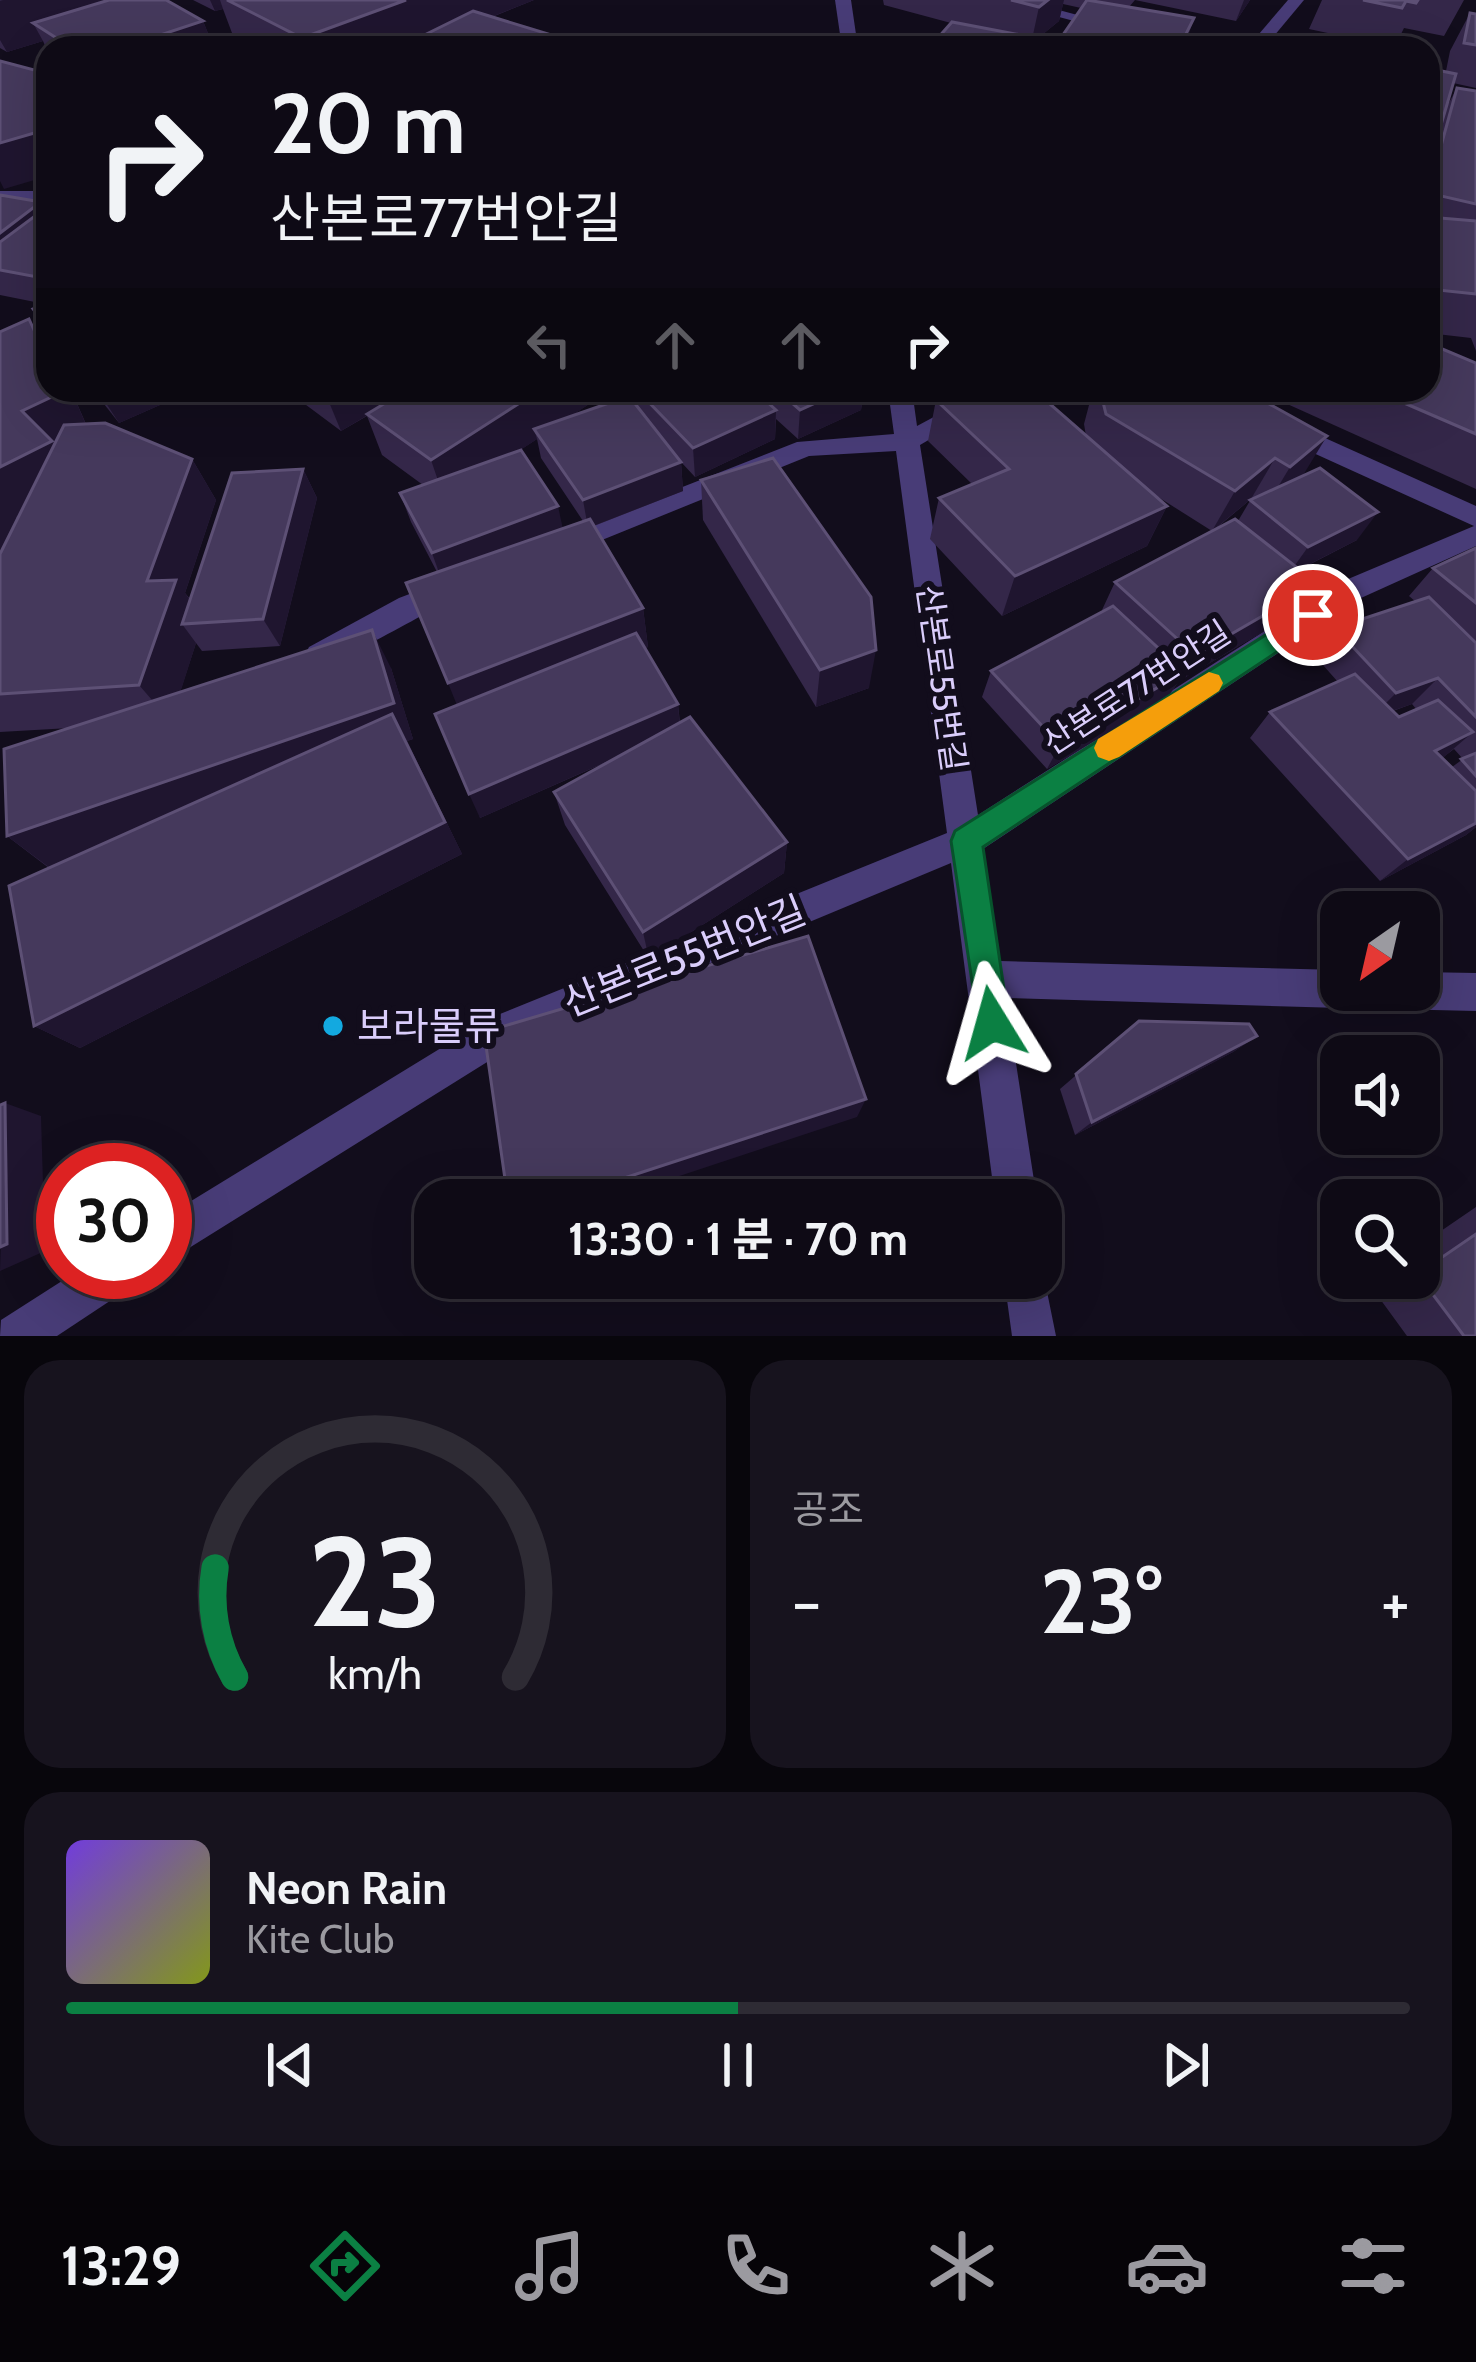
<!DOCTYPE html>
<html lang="ko">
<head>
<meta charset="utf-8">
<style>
	body { margin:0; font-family:Cabin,"Noto Sans KR",sans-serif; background:#17131e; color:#f1f3f6; height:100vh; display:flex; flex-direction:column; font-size:45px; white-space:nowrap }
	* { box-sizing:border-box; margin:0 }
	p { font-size:39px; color:#9b9aa0 }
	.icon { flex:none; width:66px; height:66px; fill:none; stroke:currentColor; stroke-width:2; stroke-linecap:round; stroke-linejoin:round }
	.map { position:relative; height:1336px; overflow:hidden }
	.details { display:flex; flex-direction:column; gap:24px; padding:24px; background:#08060c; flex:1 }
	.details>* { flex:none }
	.banner { position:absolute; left:36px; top:36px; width:1404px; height:366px; border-radius:36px; box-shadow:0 12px 48px #0002,0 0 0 3px #2e2b34; background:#0e0a15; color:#f1f3f6; overflow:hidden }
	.needle { width:78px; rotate:214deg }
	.fabs { position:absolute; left:1320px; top:891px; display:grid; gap:24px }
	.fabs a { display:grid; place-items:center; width:120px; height:120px; border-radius:24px; background:#0e0a15; box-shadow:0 12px 48px #0002,0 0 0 3px #2e2b34; font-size:60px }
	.speed { position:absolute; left:36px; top:1143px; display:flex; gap:24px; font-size:60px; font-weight:700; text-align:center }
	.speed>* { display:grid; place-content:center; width:156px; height:156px; border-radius:50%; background:#0e0a15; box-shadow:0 12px 48px #0002,0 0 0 3px #2e2b34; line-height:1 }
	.speed .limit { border:18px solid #d22; background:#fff; color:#111 }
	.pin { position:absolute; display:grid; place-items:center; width:102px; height:102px; color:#fff; margin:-51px; border:6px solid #fff; border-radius:50%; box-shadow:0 3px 12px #0007 }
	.me { position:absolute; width:132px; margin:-66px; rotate:352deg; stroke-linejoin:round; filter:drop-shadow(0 0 9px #0008) }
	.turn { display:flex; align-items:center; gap:42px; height:252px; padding:0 36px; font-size:54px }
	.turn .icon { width:156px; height:156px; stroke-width:2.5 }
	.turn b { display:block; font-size:84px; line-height:102px }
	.lanes { display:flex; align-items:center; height:114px; padding:0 36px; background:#0003; justify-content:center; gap:60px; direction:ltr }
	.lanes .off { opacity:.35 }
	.big { font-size:90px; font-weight:700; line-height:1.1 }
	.details .card { flex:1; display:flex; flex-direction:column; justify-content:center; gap:18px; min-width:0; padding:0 42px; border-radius:36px; background:#17131e }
	.details .dial { align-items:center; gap:0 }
	.dial svg { height:312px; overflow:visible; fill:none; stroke:#2e2b34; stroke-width:7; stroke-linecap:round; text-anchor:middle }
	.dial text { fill:#f1f3f6; stroke:none }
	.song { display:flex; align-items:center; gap:36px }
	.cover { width:144px; height:144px; border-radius:18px; background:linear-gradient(135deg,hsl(260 70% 55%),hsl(70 70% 35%)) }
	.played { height:12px; border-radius:6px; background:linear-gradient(90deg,#0b8043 50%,#2e2b34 50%) }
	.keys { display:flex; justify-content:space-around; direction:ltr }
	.heat { display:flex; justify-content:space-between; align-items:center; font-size:66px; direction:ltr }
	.details .tiles { flex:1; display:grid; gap:24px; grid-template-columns:1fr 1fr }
	.card:last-child { grid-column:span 2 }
	.trip { position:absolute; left:414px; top:1179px; width:648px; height:120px; border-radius:36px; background:#0e0a15; box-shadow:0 12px 48px #0002,0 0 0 3px #2e2b34; font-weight:700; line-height:120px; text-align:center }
	.dock { display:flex; height:192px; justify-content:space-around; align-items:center; background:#060408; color:#9b9aa0 }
	.dock .icon { width:84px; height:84px }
	.dock .active { color:#0b8043 }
	.dock b { font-size:54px; color:#f1f3f6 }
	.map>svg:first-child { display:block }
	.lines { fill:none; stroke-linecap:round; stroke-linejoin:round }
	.minor { fill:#483c77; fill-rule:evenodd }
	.wall { fill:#342749; fill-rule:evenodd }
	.shaded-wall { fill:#1f152f }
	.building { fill:#45395c; stroke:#5d5075; stroke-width:3 }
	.route { fill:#0b8043; stroke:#07532c; stroke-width:3 }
	.slow { fill:#f59e0b }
	.poi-dot { fill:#13a9e0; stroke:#120d1c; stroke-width:4.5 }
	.labels { text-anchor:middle; stroke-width:12; stroke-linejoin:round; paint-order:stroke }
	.street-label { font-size:33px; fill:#dacdfb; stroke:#120d1c }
	.near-street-label { font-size:39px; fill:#dacdfb; stroke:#120d1c }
	.near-poi-label { font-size:39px; fill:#dacdfb; stroke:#120d1c; text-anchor:start }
</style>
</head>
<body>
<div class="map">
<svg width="1476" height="1336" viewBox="0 0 1476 1336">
	<rect width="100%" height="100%" fill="#120d1c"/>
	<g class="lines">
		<!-- minor -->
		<g class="minor">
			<polygon points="835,0 851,0 858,48 842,48"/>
			<polygon points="995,0 1021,0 1202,48 1175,48"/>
			<polygon points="1288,0 1304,0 1264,48 1247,48"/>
			<rect x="0" y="191" width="48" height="12"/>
			<polygon points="888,390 912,390 917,426 984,390 1014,390 920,445 978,815 1341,582 1474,526 1276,436 1273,430 1276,424 1294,424 1476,506 1476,546 1361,598 983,849 1000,961 1341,970 1341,990 1359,990 1354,1002 1341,1008 1006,998 1037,1200 995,1200 951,863 516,1044 165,1263 165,1217 490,1018 947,833 896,451 809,456 570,553 550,553 546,546 550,539 797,442 894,434"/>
			<path d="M449,579L459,582L463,590C459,597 343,659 328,664C318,668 320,667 309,663L305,655L309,647L399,598Z"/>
			<polygon points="1419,972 1476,973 1476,1011 1391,1009 1378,1003 1372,990 1419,990"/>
			<polygon points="1041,1262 1056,1336 1012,1336 1004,1278 1041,1278"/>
			<polygon points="76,1272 138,1272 131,1287 57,1336 0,1336 1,1320"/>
		</g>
	</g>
	<!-- wall -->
	<g class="wall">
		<polygon points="0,0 203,21 214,48 48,48 48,52 43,41 7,52 0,48"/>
		<polygon points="193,0 534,0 492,17 594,48 248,48 235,41 223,9 215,11"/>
		<path d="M883,0H1135L1129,7L1194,18L1184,48H929L951,23L884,5ZM1063,4L1081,8L1058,42L1038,38L1059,21Z"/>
		<polygon points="1135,0 1250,0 1236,21"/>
		<polygon points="1322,0 1464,0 1444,36 1404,28 1398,40 1388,38 1384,45 1309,29"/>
		<polygon points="1470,13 1476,14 1476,88 1453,83 1446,108 1457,88 1476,91 1476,351 1471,338 1428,333 1428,73 1446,71 1450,51"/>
		<polygon points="0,195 41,202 48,214 48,331 33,309 45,304 0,295"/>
		<polygon points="1476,363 1476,489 1256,390 1428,390"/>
		<polygon points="48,390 71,390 86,424 192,459 216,500 185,593 190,599 303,469 317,498 280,646 202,651 196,643 180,692 391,668 413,739 407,741 462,854 80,1048 34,1026 49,868 7,836 70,728 0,732 0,554"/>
		<polygon points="93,390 163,390 169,401 119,423"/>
		<path d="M286,390H610L571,416L623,398L622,390H864L861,410L798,439L776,419L775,439L695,477L681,462L683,491L594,526L643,608L648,647L645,648L678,704L680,723L787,842L784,873L649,959L565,825L554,792L618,757L480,818L457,705L437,572L411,522L400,493L423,485L382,455L367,416L341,431ZM537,439L541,458L583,521L563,528L520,450Z"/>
		<path d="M1093,390H1244L1302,476L1357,540L1299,570L1297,612L1179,681L1167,698L1047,769L982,697L991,671L1104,611L1102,610L1115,582L1212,531L1155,495L1167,506L1147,546L1002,616L930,539L939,498L972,484L928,441L936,400L1086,436L1084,424ZM1251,499L1238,521L1213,531Z"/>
		<polygon points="701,480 869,688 816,707 703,520"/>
		<path d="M1476,548V827L1466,835L1380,881L1250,738L1270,712L1338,682L1314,655L1335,628L1416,602L1409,596L1433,568ZM1412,704L1417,710L1399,717L1393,711ZM1454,749L1463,759L1452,767L1442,758Z"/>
		<polygon points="1139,1021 1257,1036 1233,1052 1075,1135 1060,1089"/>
		<polygon points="1476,1207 1476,1336 1407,1336 1367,1281 1372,1278 1419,1278 1419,1246"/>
	</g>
	<!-- shaded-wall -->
	<g class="shaded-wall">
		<polygon points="4,0 142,0 33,23 43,41 7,52 0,40 0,1"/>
		<polygon points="210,0 220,0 223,9 215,11"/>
		<polygon points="406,0 534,0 412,48 305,48 302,38"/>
		<polygon points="1048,0 1064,0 1059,21 1031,44 1039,7"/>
		<polygon points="1244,0 1250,0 1236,21"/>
		<polygon points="1194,18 1184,48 1179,48"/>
		<polygon points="203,21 214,48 121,48"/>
		<polygon points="48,129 48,176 4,189 0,181 0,143"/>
		<polygon points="41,202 48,214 0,270 0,233"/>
		<polygon points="29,319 48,347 48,361"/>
		<polygon points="61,390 71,390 90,434 82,482 16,517 30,533 0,550 0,467 22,411"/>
		<polygon points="109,390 163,390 169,401 119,423 100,394"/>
		<polygon points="189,390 230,390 197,405"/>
		<polygon points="324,390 410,390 341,431"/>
		<polygon points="540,390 610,390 540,437 534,429 537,439 445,501 431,460"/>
		<polygon points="844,390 864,390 861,410 798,439 800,410"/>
		<polygon points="776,410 775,439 695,477 693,448"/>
		<polygon points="1327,436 1302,477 1266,507 1290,467"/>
		<polygon points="1275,458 1251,499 1212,531 1235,491"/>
		<polygon points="192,459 216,500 185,593 203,619 182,624 196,643 171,722 139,685 147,581"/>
		<polygon points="681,462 683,491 588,528 583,500"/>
		<polygon points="303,469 317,498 280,646 263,619"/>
		<polygon points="558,506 564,534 442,581 432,553"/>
		<polygon points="1167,506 1147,546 1002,616 1015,576"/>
		<polygon points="1378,512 1357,540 1288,575 1308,547"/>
		<polygon points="1318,584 1297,612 1179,681 1167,698 1047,769 1060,745 1183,673 1195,655"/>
		<polygon points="643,608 648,647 463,720 448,683"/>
		<polygon points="372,630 391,668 413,739 407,741 462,854 80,1048 34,1026 50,868 7,836"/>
		<polygon points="876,650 869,688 816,707 820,670"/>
		<polygon points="1438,678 1412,704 1371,718 1396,693"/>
		<polygon points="678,704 680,729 480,818 469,794"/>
		<polygon points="1473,732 1444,757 1408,776 1435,751"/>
		<polygon points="1476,823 1476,827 1466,835 1380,881 1408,859"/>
		<polygon points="787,842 784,873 649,959 643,932"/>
		<polygon points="1257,1036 1233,1052 1075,1135 1092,1122"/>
		<polygon points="866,1099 857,1117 607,1200 557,1200"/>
		<polygon points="5,1103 41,1116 45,1251 0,1271"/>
	</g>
	<!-- building -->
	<g class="building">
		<polygon points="109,0 166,0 203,21 121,48 72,48 33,23"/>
		<polygon points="227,0 406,0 302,38"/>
		<polygon points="1011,0 1048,0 1039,7"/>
		<polygon points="1087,0 1194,18 1179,48 929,48 952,22 1058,42"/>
		<polygon points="1363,0 1418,0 1416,3 1406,1 1402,8"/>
		<polygon points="473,11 594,48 398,48"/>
		<polygon points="1470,13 1476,14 1476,45 1464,43"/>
		<polygon points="1288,43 1311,48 1285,48"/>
		<polygon points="176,45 211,48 172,48"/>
		<polygon points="0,61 42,72 48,80 48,129 0,143"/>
		<polygon points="1432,69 1456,74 1428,169 1428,73"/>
		<polygon points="1457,88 1476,91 1476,204 1428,193"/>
		<polygon points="0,195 41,202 0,233"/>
		<polygon points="39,213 48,214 48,279 0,270 0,242"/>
		<polygon points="1428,217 1476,221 1476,294 1428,289"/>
		<polygon points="48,303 48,328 33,309"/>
		<polygon points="29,319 48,361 48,390 61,390 62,392 22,411 52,441 0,467 0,332"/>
		<polygon points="1428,343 1476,363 1476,434 1374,390 1428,390"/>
		<polygon points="407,390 540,390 431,460 367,414"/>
		<polygon points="637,390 754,390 776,410 693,448"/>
		<polygon points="777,390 844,390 800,410"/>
		<polygon points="961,390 1034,390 1167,506 1015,576 939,498 1009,469 936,400"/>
		<polygon points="1100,390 1244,390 1327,436 1290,467 1275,458 1235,491 1106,414"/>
		<polygon points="629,396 681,462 583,500 534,429"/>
		<polygon points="105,423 192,459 147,581 176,580 139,685 0,694 0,554 64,425"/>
		<polygon points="521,450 558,506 432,553 400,493"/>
		<polygon points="773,458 871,597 876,650 820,670 701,480"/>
		<polygon points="1320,468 1378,512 1308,547 1250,500"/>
		<polygon points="303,469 263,619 182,624 232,473"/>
		<polygon points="590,519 643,608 448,683 406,583"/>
		<polygon points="1235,519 1318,584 1195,655 1115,582"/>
		<polygon points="1476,548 1476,603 1433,568"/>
		<polygon points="1429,597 1476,643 1476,717 1438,678 1396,693 1335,628"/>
		<polygon points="1113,606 1184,672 1060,745 991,671"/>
		<polygon points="372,630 394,703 7,836 4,749"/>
		<polygon points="636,633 678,704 469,794 435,714"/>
		<polygon points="1355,674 1399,717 1438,700 1473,732 1435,751 1476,791 1476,823 1408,859 1270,712"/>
		<polygon points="392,714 445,822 34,1026 9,886"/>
		<polygon points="690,717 787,842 643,932 554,792"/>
		<polygon points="1476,753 1476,776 1461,759"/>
		<polygon points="808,936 866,1099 557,1200 508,1200 484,1032"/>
		<polygon points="1139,1021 1249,1024 1257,1036 1092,1122 1076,1074"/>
		<polygon points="5,1103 7,1244 0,1247 0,1105"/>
		<polygon points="1476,1234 1476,1336 1464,1336 1419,1276 1419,1273"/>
	</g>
	<!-- route -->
	<polygon class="route" points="1313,605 1326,615 1322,622 983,847 1009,1023 1004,1035 992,1040 980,1035 951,841 955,831"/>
	<!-- slow -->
	<polygon class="slow" points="1209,672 1219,675 1223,683 1219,691 1119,757 1109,761 1098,757 1094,748 1098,739"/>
	<!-- markers -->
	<circle class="poi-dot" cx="333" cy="1026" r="12"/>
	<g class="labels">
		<!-- street labels -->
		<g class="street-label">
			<text transform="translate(942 678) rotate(82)" y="12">산본로55번길</text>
			<text transform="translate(1136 687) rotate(-33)" y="12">산본로77번안길</text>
		</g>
		<!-- near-street labels -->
		<g class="near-street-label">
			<text transform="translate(684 956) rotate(-22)" y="14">산본로55번안길</text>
		</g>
		<!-- near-poi labels -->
		<g class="near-poi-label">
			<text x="357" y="1040">보라물류</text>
		</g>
	</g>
</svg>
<div class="fabs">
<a><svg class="needle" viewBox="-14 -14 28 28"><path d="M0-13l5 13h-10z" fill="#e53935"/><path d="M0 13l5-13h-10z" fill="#9b9aa0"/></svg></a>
<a><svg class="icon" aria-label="sound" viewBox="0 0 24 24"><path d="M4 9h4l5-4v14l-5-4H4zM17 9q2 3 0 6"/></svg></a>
<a><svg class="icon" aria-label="search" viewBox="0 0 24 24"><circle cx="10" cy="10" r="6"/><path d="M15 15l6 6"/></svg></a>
</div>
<div class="speed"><div class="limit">30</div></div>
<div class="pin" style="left:1313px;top:615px;background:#d93025"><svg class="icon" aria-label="arrive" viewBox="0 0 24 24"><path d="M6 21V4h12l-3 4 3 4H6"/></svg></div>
<svg class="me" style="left:992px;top:1023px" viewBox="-20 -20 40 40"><path d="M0-17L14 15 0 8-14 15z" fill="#0b8043" stroke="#fff" stroke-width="4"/></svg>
<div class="trip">13:30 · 1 분 · 70 m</div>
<div class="banner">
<div class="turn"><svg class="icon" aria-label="right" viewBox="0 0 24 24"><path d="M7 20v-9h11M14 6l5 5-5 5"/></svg><div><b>20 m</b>산본로77번안길</div></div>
<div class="lanes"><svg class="icon off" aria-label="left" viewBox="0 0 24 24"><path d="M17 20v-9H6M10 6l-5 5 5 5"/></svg><svg class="icon off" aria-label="ahead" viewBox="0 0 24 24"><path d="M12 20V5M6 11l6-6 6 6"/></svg><svg class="icon off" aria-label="ahead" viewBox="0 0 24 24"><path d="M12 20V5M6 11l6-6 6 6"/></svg><svg class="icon" aria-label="right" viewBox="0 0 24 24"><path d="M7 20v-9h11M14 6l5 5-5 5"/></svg></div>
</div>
</div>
<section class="details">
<div class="tiles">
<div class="card dial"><svg viewBox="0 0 100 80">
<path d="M14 69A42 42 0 1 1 86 69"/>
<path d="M14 69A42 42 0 0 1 9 41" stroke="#0b8043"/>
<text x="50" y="56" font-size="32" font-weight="700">23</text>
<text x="50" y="72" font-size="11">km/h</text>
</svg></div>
<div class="card"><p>공조</p>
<div class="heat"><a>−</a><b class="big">23°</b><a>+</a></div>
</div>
<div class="card">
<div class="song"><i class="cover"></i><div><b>Neon Rain</b><p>Kite Club</p></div></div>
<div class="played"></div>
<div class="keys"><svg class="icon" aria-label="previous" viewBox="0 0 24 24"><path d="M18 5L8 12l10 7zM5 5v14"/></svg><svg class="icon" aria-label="pause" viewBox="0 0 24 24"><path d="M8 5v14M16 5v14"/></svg><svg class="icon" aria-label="next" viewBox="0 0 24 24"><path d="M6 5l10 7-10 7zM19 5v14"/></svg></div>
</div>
</div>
</section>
<nav class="dock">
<b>13:29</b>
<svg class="icon active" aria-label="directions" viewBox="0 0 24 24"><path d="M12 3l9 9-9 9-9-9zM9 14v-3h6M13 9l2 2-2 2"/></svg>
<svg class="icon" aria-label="music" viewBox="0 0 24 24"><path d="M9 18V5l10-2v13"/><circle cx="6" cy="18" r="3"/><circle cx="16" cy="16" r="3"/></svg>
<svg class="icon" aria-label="phone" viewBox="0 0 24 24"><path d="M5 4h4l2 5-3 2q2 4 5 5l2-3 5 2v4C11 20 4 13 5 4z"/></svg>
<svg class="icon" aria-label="climate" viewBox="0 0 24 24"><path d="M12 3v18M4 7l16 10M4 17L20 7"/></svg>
<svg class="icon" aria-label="car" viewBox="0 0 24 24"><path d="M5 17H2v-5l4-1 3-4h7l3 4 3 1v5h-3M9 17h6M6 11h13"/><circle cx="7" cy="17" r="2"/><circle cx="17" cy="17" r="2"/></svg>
<svg class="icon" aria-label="filters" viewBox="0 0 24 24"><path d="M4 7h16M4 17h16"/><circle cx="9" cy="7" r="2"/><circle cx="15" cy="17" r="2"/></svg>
</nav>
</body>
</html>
